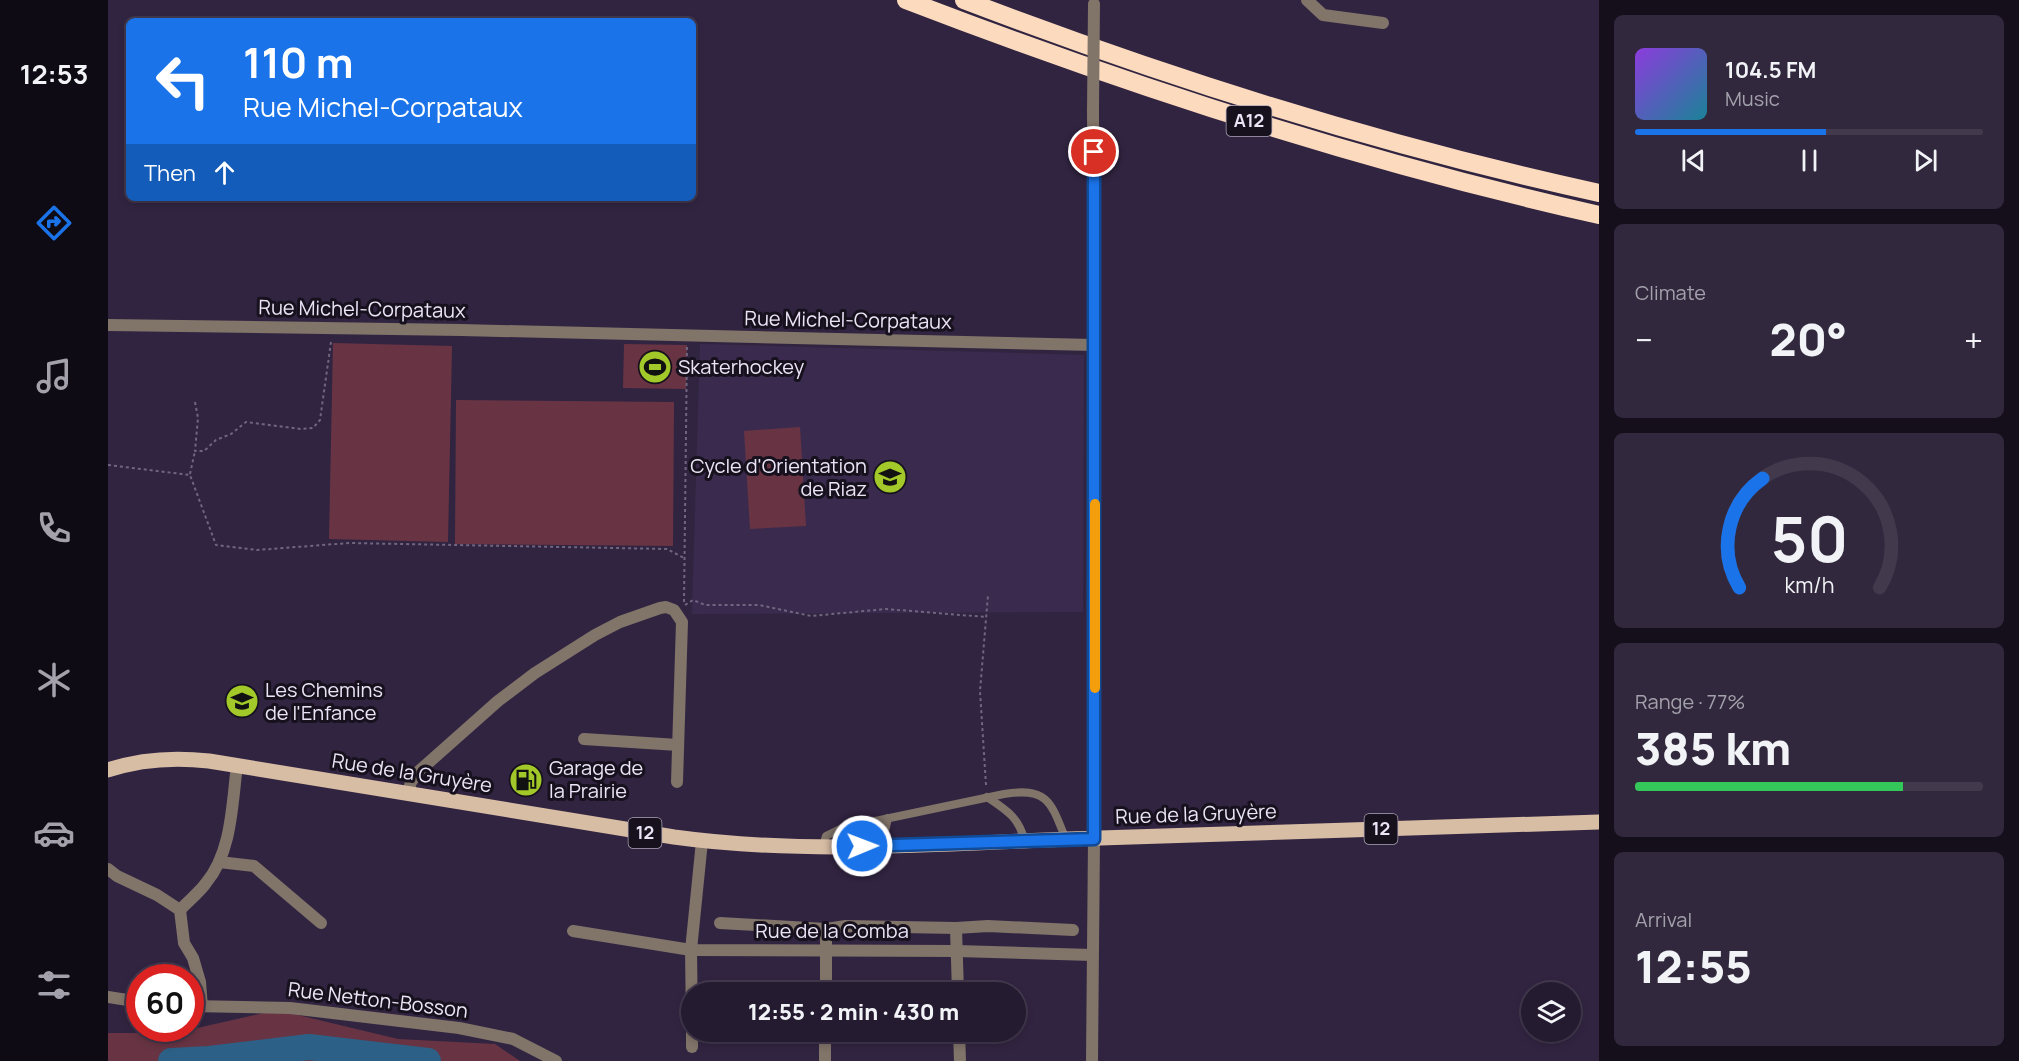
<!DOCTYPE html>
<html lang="en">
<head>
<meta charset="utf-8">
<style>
	body { margin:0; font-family:Manrope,sans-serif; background:#31283d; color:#f1f3f6; height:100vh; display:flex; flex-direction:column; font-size:22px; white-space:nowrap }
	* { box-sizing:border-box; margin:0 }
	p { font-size:20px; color:#a3a1ab }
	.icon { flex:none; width:33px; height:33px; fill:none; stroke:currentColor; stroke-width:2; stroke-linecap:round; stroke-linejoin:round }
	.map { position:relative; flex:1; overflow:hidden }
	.details { display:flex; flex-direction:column; gap:15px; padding:15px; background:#140f1b; width:420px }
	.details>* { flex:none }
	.guide { position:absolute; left:18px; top:18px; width:570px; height:183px; border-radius:9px; box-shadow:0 3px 9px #0003,0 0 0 2px #42394d; background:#1a73e8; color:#fff; overflow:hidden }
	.controls { position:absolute; left:1413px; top:982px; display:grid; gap:12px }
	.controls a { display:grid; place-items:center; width:60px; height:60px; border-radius:50%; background:#251b31; box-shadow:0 3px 9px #0003,0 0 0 2px #42394d; font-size:30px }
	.speed { position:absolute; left:18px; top:964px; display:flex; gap:12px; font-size:30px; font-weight:700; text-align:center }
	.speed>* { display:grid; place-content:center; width:78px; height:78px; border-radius:50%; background:#251b31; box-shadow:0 3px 9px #0003,0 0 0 2px #42394d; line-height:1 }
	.speed .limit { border:9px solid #d22; background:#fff; color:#111 }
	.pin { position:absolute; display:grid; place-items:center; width:51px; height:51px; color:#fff; margin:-26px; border:3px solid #fff; border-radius:50%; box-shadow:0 2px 6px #0007 }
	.me { position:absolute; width:66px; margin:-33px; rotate:89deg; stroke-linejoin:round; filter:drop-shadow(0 0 4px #0008) }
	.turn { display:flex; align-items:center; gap:21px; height:126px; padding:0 18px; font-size:27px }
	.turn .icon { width:78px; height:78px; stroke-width:2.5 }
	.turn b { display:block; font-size:42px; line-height:51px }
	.then { display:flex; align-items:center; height:57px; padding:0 18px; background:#0003; gap:12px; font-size:22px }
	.big { font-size:45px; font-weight:800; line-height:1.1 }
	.details .card { flex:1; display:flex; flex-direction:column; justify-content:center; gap:9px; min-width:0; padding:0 21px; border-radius:9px; background:#31283d }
	.details .dial { align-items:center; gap:0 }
	.dial svg { height:156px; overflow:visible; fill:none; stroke:#42394d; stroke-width:7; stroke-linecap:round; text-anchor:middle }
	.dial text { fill:#f1f3f6; stroke:none }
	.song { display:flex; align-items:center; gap:18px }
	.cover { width:72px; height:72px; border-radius:9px; background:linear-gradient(135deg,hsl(270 70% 55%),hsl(190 70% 35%)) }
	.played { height:6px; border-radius:3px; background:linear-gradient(90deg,#1a73e8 55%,#42394d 55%) }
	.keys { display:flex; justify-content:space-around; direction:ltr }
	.heat { display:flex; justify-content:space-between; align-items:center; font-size:33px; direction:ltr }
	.charge { height:9px; border-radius:4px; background:linear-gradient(90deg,#34c759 77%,#42394d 0) }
	.trip { position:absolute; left:573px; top:982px; width:345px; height:60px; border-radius:30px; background:#251b31; box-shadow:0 3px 9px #0003,0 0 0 2px #42394d; font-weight:800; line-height:60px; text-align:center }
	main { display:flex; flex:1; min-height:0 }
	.dock { display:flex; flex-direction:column; width:108px; justify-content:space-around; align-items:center; background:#0f0b14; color:#a3a1ab }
	.dock .icon { width:42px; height:42px }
	.dock .on { color:#1a73e8 }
	.dock b { font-size:27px; color:#f1f3f6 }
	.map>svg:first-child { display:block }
	.built { fill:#3a2b4e }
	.green { fill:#683443 }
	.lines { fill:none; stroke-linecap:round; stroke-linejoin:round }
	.river { stroke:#2d6086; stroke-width:26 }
	.path { stroke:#716680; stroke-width:2; stroke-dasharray:3 3; stroke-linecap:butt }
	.service { stroke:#817469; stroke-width:8 }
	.minor { stroke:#817469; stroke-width:12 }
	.primary { stroke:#d8bda5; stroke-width:15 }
	.motorway { stroke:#fbdabd; stroke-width:18 }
	.minor-bridge { stroke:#817469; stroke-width:12 }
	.route-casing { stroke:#114b97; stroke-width:15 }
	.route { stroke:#1a73e8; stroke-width:10 }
	.slow { stroke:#f59e0b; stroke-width:10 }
	.labels { text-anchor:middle; stroke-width:6; stroke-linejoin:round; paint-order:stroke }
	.shield { fill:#16111d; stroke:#aba5b6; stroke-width:1.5 }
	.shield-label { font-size:18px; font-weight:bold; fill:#ebe4f7 }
	.street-label { font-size:20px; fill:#ebe4f7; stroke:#16111d }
	.poi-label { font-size:20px; fill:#ebe4f7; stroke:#16111d; text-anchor:start }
</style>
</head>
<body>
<main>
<nav class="dock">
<b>12:53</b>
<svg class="icon on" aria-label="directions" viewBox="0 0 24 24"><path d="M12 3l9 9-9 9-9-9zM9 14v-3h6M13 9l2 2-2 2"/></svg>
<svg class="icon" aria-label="music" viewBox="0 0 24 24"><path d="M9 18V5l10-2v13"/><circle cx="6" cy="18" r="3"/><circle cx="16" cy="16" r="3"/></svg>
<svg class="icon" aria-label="phone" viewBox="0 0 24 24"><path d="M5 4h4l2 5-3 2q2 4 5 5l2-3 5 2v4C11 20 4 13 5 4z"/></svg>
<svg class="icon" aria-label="climate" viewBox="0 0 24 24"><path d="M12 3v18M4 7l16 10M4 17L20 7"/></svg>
<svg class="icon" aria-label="car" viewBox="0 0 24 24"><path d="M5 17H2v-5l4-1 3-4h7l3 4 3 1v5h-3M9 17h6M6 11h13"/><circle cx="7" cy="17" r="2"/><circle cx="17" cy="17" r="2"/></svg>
<svg class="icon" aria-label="filters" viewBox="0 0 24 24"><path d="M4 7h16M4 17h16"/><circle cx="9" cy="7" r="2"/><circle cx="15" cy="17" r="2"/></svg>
</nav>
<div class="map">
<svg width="1491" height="1061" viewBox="0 0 1491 1061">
	<rect width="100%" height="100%" fill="#312441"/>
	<!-- built -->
	<polygon class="built" points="592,344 976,355 975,612 584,614"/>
	<!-- green -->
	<g class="green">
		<polygon points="225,343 344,346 340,542 221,539"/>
		<polygon points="516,344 579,345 578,389 515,388"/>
		<polygon points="348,400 566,402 565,546 347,544"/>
		<polygon points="692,427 698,526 642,529 636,431"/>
		<polygon points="169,1010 290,1039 387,1044 412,1061 0,1061 0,1033 67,1033"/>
	</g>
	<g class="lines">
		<!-- river -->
		<polyline class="river" points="63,1061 101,1059 201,1047 320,1061"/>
		<!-- path -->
		<g class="path">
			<polyline points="87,402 90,418 87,451 96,451 108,440 123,434 138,422 193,429 205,428 212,420 223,342"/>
			<polyline points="0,465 82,475 108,545 149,550 241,543 559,549 576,558"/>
			<polyline points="82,474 87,451"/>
			<polyline points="576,602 579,347"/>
			<polyline points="577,605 585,600 597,605 651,605 703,616 778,609 878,617"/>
			<polyline points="878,785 872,691 880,595"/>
		</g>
		<!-- service -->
		<g class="service">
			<path d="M879,797C900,811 910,817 917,841"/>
			<polyline points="774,845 780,818"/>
			<path d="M715,846L718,836L734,828L896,794C940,787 943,802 958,840"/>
		</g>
		<!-- minor -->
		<g class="minor">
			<polyline points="1199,0 1215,15 1275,23"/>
			<polyline points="985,110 986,345"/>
			<polyline points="0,325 353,330 986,345 986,839 984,1061"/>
			<polyline points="476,739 570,745"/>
			<polyline points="300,793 303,782 310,772 390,701 427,673 487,635 512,622 552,608 558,607 566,610 574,622 569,782"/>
			<polyline points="111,862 146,866 213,923"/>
			<polyline points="0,869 9,876 49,895 72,910 76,943 85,958 92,982 94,1007"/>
			<path d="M72,910C80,901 91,893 98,883C124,852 124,804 129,765"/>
			<polyline points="612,923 718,929 738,926 848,928 880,926 965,930"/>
			<polyline points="848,928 850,993"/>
			<polyline points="465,931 583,950 849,951 984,955"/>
			<polyline points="718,993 718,929"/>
			<polyline points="0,997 32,1002"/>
			<polyline points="82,1006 182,1008 351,1028 405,1039 448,1061"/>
			<polyline points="584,1025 583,950 594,841"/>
			<polyline points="584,1032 584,1047"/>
			<polyline points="851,1032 852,1061"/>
			<polyline points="717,1061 717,1032"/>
		</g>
		<!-- primary -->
		<path class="primary" d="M0,770C33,759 66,757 101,761L566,837C696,855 830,844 961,839C1138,833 1314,828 1491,822"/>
		<!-- motorway -->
		<g class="motorway">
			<path d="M798,0C1024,87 1255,162 1491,215"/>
			<path d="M856,0C1063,79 1275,146 1491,193"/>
		</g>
		<!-- minor-bridge -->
		<polyline class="minor-bridge" points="985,110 986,4"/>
	</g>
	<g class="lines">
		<!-- route casing -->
		<g class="route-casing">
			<polyline id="route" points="754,846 986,839 986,152"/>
		</g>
		<!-- route -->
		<use href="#route" class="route"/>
		<!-- slow -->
		<polyline class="slow" points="987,688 987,504"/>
	</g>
	<!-- icons -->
	<defs>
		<g id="stadium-disc" transform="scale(1.725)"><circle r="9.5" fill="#a2c929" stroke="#16111d"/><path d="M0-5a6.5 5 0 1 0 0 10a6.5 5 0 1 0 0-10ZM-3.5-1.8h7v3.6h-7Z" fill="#111"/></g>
		<g id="school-disc" transform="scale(1.725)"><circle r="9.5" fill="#a2c929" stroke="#16111d"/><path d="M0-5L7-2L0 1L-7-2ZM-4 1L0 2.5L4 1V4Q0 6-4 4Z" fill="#111"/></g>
		<g id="fuel-disc" transform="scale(1.725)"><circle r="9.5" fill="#a2c929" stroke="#16111d"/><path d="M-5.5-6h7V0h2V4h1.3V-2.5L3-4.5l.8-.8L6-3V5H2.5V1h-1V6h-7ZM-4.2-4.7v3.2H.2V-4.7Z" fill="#111"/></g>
	</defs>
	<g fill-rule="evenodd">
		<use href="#stadium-disc" x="547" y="367"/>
		<use href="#school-disc" x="782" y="477"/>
		<use href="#school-disc" x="134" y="701"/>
		<use href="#fuel-disc" x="418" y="780"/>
	</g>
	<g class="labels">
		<!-- shield labels -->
		<g class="shield">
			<rect x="1118.5" y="106" width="45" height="30" rx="4.5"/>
			<rect x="1256.5" y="814" width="33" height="30" rx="4.5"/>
			<rect x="520.5" y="818" width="33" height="30" rx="4.5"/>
		</g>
		<g class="shield-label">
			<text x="1141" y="127">A12</text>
			<text x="1273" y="835">12</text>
			<text x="537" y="839">12</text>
		</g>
		<!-- street labels -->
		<g class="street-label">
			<text transform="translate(254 309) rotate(1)" y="7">Rue Michel-Corpataux</text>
			<text transform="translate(740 320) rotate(1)" y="7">Rue Michel-Corpataux</text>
			<text transform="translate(304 773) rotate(9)" y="7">Rue de la Gruyère</text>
			<text transform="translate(1088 814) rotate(-2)" y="7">Rue de la Gruyère</text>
			<text x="724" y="938">Rue de la Comba</text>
			<text transform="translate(270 1000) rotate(7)" y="7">Rue Netton-Bosson</text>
		</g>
		<!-- poi labels -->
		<g class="poi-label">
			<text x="570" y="374">Skaterhockey</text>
			<text x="759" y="473" text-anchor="end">Cycle d'Orientation<tspan x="759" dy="23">de Riaz</tspan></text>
			<text x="157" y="697">Les Chemins<tspan x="157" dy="23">de l'Enfance</tspan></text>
			<text x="441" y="775">Garage de<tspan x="441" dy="23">la Prairie</tspan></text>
		</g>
	</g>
</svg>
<div class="controls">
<a><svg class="icon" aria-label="layers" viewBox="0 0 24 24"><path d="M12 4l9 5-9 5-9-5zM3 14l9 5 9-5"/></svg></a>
</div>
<div class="speed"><div class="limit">60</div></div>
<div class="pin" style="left:986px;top:152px;background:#d93025"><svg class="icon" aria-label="arrive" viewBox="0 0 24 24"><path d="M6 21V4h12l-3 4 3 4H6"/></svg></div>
<svg class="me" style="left:754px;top:846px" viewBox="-20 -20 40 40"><circle r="17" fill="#1a73e8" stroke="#fff" stroke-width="3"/><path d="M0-11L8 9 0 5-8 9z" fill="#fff"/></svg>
<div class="trip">12:55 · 2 min · 430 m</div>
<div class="guide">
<div class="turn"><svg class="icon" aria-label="left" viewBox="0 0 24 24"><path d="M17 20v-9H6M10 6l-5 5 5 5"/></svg><div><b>110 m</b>Rue Michel-Corpataux</div></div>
<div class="then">Then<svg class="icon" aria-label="ahead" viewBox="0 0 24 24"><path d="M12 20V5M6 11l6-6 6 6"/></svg></div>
</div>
</div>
<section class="details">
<div class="card">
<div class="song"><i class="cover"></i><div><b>104.5 FM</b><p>Music</p></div></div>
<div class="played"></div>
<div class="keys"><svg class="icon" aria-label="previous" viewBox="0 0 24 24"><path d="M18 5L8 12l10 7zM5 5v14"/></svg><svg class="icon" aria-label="pause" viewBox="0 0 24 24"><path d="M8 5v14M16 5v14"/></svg><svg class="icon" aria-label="next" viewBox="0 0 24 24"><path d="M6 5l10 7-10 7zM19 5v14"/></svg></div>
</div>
<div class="card"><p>Climate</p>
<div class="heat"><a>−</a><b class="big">20°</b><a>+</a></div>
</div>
<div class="card dial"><svg viewBox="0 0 100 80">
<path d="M14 69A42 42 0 1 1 86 69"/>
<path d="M14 69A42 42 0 0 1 26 13" stroke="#1a73e8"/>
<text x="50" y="56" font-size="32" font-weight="700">50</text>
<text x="50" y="72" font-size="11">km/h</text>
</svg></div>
<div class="card"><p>Range · 77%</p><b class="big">385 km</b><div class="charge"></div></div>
<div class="card"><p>Arrival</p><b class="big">12:55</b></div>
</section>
</main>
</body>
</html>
